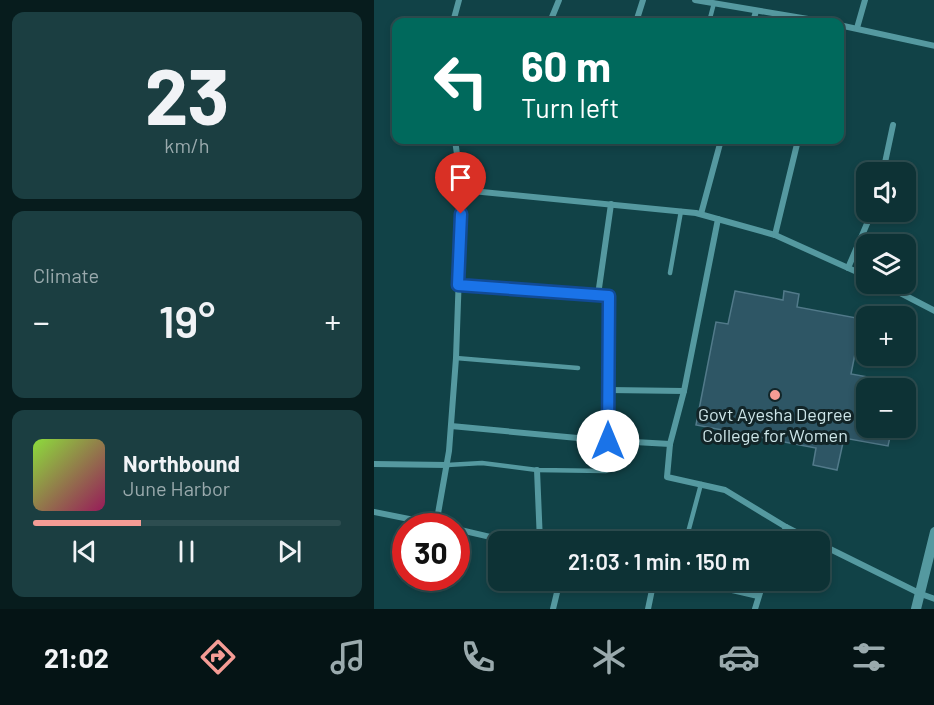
<!DOCTYPE html>
<html lang="en">
<head>
<meta charset="utf-8">
<style>
	body { margin:0; font-family:Barlow,sans-serif; background:#1b3e41; color:#f1f3f6; height:100vh; display:flex; flex-direction:column; font-size:22px; white-space:nowrap }
	* { box-sizing:border-box; margin:0 }
	p { font-size:20px; color:#9aaaad }
	.icon { flex:none; width:33px; height:33px; fill:none; stroke:currentColor; stroke-width:2; stroke-linecap:round; stroke-linejoin:round }
	.map { position:relative; flex:1; overflow:hidden }
	.drawer { display:flex; flex-direction:column; gap:12px; padding:12px; background:#071c1d; width:374px }
	.drawer>* { flex:none }
	.banner { position:absolute; left:18px; top:18px; width:452px; height:126px; border-radius:12px; box-shadow:0 3px 9px #0003,0 0 0 2px #2d4d50; background:#00695c; color:#fff; overflow:hidden }
	.tools { position:absolute; left:482px; top:162px; display:grid; gap:12px }
	.tools a { display:grid; place-items:center; width:60px; height:60px; border-radius:12px; background:#0d3235; box-shadow:0 3px 9px #0003,0 0 0 2px #2d4d50; font-size:30px }
	.speed { position:absolute; left:18px; top:513px; display:flex; gap:12px; font-size:30px; font-weight:700; text-align:center }
	.speed>* { display:grid; place-content:center; width:78px; height:78px; border-radius:50%; background:#0d3235; box-shadow:0 3px 9px #0003,0 0 0 2px #2d4d50; line-height:1 }
	.speed .limit { border:9px solid #d22; background:#fff; color:#111 }
	.pin { position:absolute; display:grid; place-items:center; width:51px; height:51px; color:#fff; margin:-62px -26px; border-radius:50% 50% 50% 0; rotate:-45deg; box-shadow:0 0 6px #0007 }
	.pin .icon { rotate:45deg }
	.me { position:absolute; width:66px; margin:-33px; rotate:0deg; stroke-linejoin:round; filter:drop-shadow(0 0 4px #0008) }
	.turn { display:flex; align-items:center; gap:21px; height:126px; padding:0 30px; font-size:27px }
	.turn .icon { width:78px; height:78px; stroke-width:2.5 }
	.turn b { display:block; font-size:42px; line-height:51px }
	.big { font-size:45px; font-weight:600; line-height:1.1 }
	.drawer .tile { flex:1; display:flex; flex-direction:column; justify-content:center; gap:9px; min-width:0; padding:0 21px; border-radius:12px; background:#1b3e41 }
	.drawer .dial { align-items:center; gap:0 }
	.dial b { font-size:78px; line-height:1 }
	.song { display:flex; align-items:center; gap:18px }
	.cover { width:72px; height:72px; border-radius:9px; background:linear-gradient(135deg,hsl(90 70% 55%),hsl(330 70% 35%)) }
	.played { height:6px; border-radius:3px; background:linear-gradient(90deg,#f59c95 35%,#2d4d50 35%) }
	.keys { display:flex; justify-content:space-around; direction:ltr }
	.heat { display:flex; justify-content:space-between; align-items:center; font-size:33px; direction:ltr }
	.trip { position:absolute; left:114px; top:531px; width:342px; height:60px; border-radius:12px; background:#0d3235; box-shadow:0 3px 9px #0003,0 0 0 2px #2d4d50; font-weight:600; line-height:60px; text-align:center }
	.menu { display:flex; height:96px; justify-content:space-around; align-items:center; background:#051415; color:#9aaaad }
	.menu .icon { width:42px; height:42px }
	.menu .active { color:#f59c95 }
	.menu b { font-size:27px; color:#f1f3f6 }
	main { display:flex; flex:1; min-height:0 }
	.map>svg:first-child { display:block }
	.building { fill:#2e5665; stroke:#527a8a; stroke-width:1.5 }
	.lines { fill:none; stroke-linecap:round; stroke-linejoin:round }
	.service { stroke:#5599a0; stroke-width:4.5 }
	.minor { stroke:#5599a0; stroke-width:6 }
	.tertiary { stroke:#5599a0; stroke-width:10 }
	.route-casing { stroke:#114b97; stroke-width:15 }
	.route { stroke:#1a73e8; stroke-width:10 }
	.poi-dot { fill:#f59c95; stroke:#122528; stroke-width:2 }
	.labels { text-anchor:middle; stroke-width:6; stroke-linejoin:round; paint-order:stroke }
	.poi-label { font-size:18px; fill:#cde5e8; stroke:#122528 }
</style>
</head>
<body>
<main>
<section class="drawer">
<div class="tile dial"><b>23</b><p>km/h</p></div>
<div class="tile"><p>Climate</p>
<div class="heat"><a>−</a><b class="big">19°</b><a>+</a></div>
</div>
<div class="tile">
<div class="song"><i class="cover"></i><div><b>Northbound</b><p>June Harbor</p></div></div>
<div class="played"></div>
<div class="keys"><svg class="icon" aria-label="previous" viewBox="0 0 24 24"><path d="M18 5L8 12l10 7zM5 5v14"/></svg><svg class="icon" aria-label="pause" viewBox="0 0 24 24"><path d="M8 5v14M16 5v14"/></svg><svg class="icon" aria-label="next" viewBox="0 0 24 24"><path d="M6 5l10 7-10 7zM19 5v14"/></svg></div>
</div>
</section>
<div class="map">
<svg width="561" height="609" viewBox="0 0 561 609">
	<rect width="100%" height="100%" fill="#114247"/>
	<!-- building -->
	<polygon class="building" points="361,291 409,300 410,291 425,294 423,307 488,319 477,374 522,382 521,388 492,388 492,428 518,428 514,446 470,438 463,470 439,465 442,448 322,425 342,322 354,324"/>
	<g class="lines">
		<!-- service -->
		<g class="service">
			<polyline points="335,22 340,3"/>
			<polyline points="296,273 307,211"/>
			<polyline points="82,358 204,368"/>
			<polyline points="73,465 108,463 163,470 232,471 235,457 234,441"/>
			<polyline points="312,540 327,484"/>
		</g>
		<!-- minor -->
		<g class="minor">
			<polyline points="321,0 452,22"/>
			<polyline points="79,22 85,0"/>
			<polyline points="176,22 185,0"/>
			<polyline points="262,22 269,0"/>
			<polyline points="379,22 382,11"/>
			<polyline points="465,25 561,46"/>
			<polyline points="483,28 491,0"/>
			<polyline points="252,140 259,142"/>
			<polyline points="509,172 519,125"/>
			<polyline points="88,190 322,213 401,235 492,276"/>
			<polyline points="327,214 347,140"/>
			<polyline points="344,219 310,391 296,444 293,477 351,490 412,527 441,542"/>
			<polyline points="401,235 424,140"/>
			<polyline points="474,268 498,212"/>
			<polyline points="509,284 561,311"/>
			<polyline points="84,285 235,296 234,441"/>
			<polyline points="224,295 237,204"/>
			<polyline points="235,390 310,391"/>
			<polyline points="77,426 225,440 296,444"/>
			<polyline points="0,464 73,465"/>
			<polyline points="163,470 166,542"/>
			<polyline points="0,512 70,526"/>
			<polyline points="62,525 75,451 82,358 88,190 81,140"/>
			<polyline points="82,529 138,542"/>
			<polyline points="406,542 412,527"/>
			<polyline points="446,544 547,594 561,599"/>
			<polyline points="315,580 384,596"/>
			<polyline points="179,609 186,580"/>
			<polyline points="274,609 280,580"/>
			<polyline points="381,609 390,580"/>
		</g>
		<!-- tertiary -->
		<polyline class="tertiary" points="542,609 561,532"/>
	</g>
	<g class="lines">
		<!-- route casing -->
		<g class="route-casing">
			<polyline id="route" points="87,214 84,285 235,296 234,441"/>
		</g>
		<!-- route -->
		<use href="#route" class="route"/>
	</g>
	<!-- markers -->
	<circle class="poi-dot" cx="401" cy="395" r="6"/>
	<g class="labels">
		<!-- poi labels -->
		<g class="poi-label">
			<text x="401" y="421">Govt Ayesha Degree<tspan x="401" dy="21">College for Women</tspan></text>
		</g>
	</g>
</svg>
<div class="tools">
<a><svg class="icon" aria-label="sound" viewBox="0 0 24 24"><path d="M4 9h4l5-4v14l-5-4H4zM17 9q2 3 0 6"/></svg></a>
<a><svg class="icon" aria-label="layers" viewBox="0 0 24 24"><path d="M12 4l9 5-9 5-9-5zM3 14l9 5 9-5"/></svg></a>
<a>+</a>
<a>−</a>
</div>
<div class="speed"><div class="limit">30</div></div>
<div class="pin" style="left:87px;top:214px;background:#d93025"><svg class="icon" aria-label="arrive" viewBox="0 0 24 24"><path d="M6 21V4h12l-3 4 3 4H6"/></svg></div>
<svg class="me" style="left:234px;top:441px" viewBox="-20 -20 40 40"><circle r="19" fill="#fff"/><path d="M0-13L10 11 0 6-10 11z" fill="#1a73e8"/></svg>
<div class="trip">21:03 · 1 min · 150 m</div>
<div class="banner">
<div class="turn"><svg class="icon" aria-label="left" viewBox="0 0 24 24"><path d="M17 20v-9H6M10 6l-5 5 5 5"/></svg><div><b>60 m</b>Turn left</div></div>
</div>
</div>
</main>
<nav class="menu">
<b>21:02</b>
<svg class="icon active" aria-label="directions" viewBox="0 0 24 24"><path d="M12 3l9 9-9 9-9-9zM9 14v-3h6M13 9l2 2-2 2"/></svg>
<svg class="icon" aria-label="music" viewBox="0 0 24 24"><path d="M9 18V5l10-2v13"/><circle cx="6" cy="18" r="3"/><circle cx="16" cy="16" r="3"/></svg>
<svg class="icon" aria-label="phone" viewBox="0 0 24 24"><path d="M5 4h4l2 5-3 2q2 4 5 5l2-3 5 2v4C11 20 4 13 5 4z"/></svg>
<svg class="icon" aria-label="climate" viewBox="0 0 24 24"><path d="M12 3v18M4 7l16 10M4 17L20 7"/></svg>
<svg class="icon" aria-label="car" viewBox="0 0 24 24"><path d="M5 17H2v-5l4-1 3-4h7l3 4 3 1v5h-3M9 17h6M6 11h13"/><circle cx="7" cy="17" r="2"/><circle cx="17" cy="17" r="2"/></svg>
<svg class="icon" aria-label="filters" viewBox="0 0 24 24"><path d="M4 7h16M4 17h16"/><circle cx="9" cy="7" r="2"/><circle cx="15" cy="17" r="2"/></svg>
</nav>
</body>
</html>
